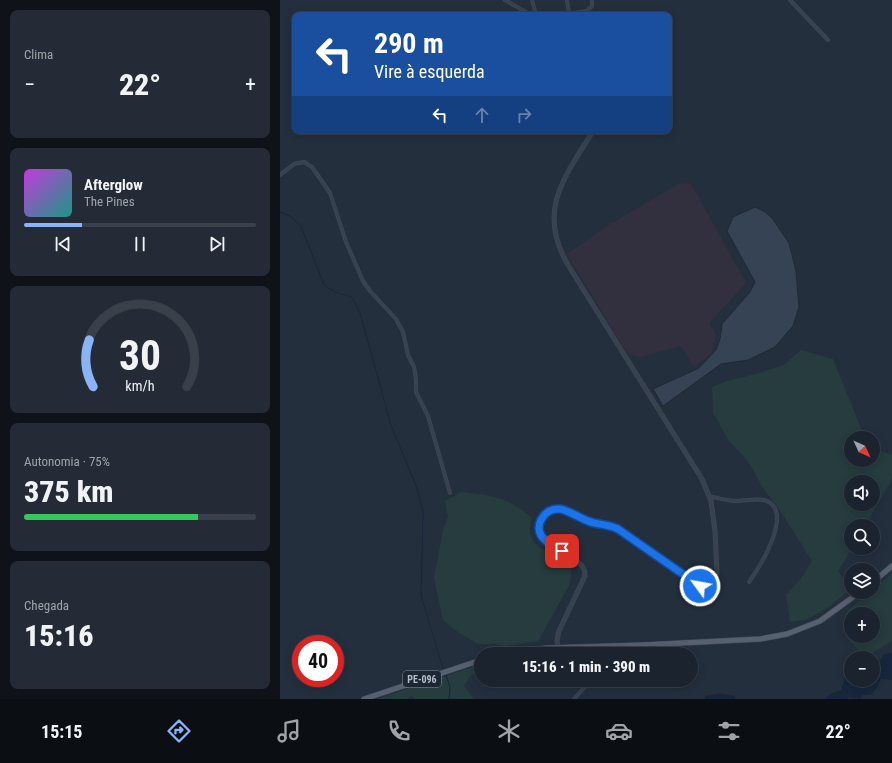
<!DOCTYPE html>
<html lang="pt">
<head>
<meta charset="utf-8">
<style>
	body { margin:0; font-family:"Roboto Condensed",sans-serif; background:#242b36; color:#f1f3f6; height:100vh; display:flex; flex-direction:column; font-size:15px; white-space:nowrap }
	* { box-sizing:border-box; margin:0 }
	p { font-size:13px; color:#a0a4aa }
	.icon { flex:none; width:22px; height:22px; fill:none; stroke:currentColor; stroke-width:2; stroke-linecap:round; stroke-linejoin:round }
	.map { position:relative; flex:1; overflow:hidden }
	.drawer { display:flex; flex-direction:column; gap:10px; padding:10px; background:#0f1319; width:280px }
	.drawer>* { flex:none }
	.banner { position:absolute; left:12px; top:12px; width:380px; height:122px; border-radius:8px; box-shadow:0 2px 10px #0003,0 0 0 1px #39404a; background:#1a4fa0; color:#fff; overflow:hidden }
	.needle { width:26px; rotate:134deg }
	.controls { position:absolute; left:564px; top:431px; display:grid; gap:8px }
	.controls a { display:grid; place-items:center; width:36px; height:36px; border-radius:50%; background:#1b232e; box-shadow:0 2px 10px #0003,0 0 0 1px #39404a; font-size:20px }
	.speed { position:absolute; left:12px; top:635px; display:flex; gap:8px; font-size:20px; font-weight:700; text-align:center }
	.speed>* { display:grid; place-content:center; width:52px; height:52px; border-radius:50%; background:#1b232e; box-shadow:0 2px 10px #0003,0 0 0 1px #39404a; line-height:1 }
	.speed .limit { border:6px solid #d22; background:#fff; color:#111 }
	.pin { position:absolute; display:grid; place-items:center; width:34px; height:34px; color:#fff; margin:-17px; border-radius:8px; box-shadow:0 2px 6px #0006 }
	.me { position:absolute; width:44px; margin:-22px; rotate:302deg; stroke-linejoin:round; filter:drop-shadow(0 0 3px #0008) }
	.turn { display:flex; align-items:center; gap:14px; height:84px; padding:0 16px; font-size:18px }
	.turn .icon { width:52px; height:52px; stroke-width:2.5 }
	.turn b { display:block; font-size:28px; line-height:34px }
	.lanes { display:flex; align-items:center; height:38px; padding:0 16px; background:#0003; justify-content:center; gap:20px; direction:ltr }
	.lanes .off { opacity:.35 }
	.big { font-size:30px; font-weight:800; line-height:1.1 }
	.drawer .card { flex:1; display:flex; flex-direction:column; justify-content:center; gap:6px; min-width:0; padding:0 14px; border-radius:8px; background:#242b36 }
	.drawer .dial { align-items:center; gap:0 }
	.dial svg { height:104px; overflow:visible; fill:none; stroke:#39404a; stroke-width:7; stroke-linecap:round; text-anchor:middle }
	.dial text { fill:#f1f3f6; stroke:none }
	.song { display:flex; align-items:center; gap:12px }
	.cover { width:48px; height:48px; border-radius:6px; background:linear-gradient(135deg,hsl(290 70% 55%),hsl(170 70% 35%)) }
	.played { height:4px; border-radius:2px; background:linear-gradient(90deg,#8ab4f8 25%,#39404a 25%) }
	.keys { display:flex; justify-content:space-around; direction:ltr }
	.heat { display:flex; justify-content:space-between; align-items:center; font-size:22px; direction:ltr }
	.charge { height:6px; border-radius:3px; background:linear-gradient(90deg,#34c759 75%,#39404a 0) }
	.trip { position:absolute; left:194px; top:647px; width:224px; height:40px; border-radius:20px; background:#1b232e; box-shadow:0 2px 10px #0003,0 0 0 1px #39404a; font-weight:800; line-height:40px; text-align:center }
	.dock { display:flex; height:64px; justify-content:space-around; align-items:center; background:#0b0e12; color:#a0a4aa }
	.dock .icon { width:28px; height:28px }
	.dock .active { color:#8ab4f8 }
	.dock b { font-size:18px; color:#f1f3f6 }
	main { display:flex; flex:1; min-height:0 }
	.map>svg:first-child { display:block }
	.medical { fill:#32303f }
	.green { fill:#263c3f; fill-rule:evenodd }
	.water { fill:#17263c }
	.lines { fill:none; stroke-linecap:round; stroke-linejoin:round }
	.stream { stroke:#17263c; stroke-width:1 }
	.river { stroke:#17263c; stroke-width:7 }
	.building { fill:#364354; stroke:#1f2835 }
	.minor-casing { stroke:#414a57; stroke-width:4 }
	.tertiary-casing { stroke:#414a57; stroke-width:5 }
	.primary-casing { stroke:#414a57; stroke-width:6 }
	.minor { stroke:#38414e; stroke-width:3 }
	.tertiary { stroke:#38414e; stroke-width:4 }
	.primary { stroke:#56606e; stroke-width:5 }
	.route-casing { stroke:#114b97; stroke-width:10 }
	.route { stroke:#1a73e8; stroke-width:7 }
	.labels { text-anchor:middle; stroke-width:4; stroke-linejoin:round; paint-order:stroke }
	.shield { fill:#1d2633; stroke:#878f9c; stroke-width:1 }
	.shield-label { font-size:10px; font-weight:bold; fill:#b4bcc9 }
</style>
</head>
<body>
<main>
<section class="drawer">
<div class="card"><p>Clima</p>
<div class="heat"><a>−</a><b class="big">22°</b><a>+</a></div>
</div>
<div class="card">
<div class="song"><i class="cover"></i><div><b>Afterglow</b><p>The Pines</p></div></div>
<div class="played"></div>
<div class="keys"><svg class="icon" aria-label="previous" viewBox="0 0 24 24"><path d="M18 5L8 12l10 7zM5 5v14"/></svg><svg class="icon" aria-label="pause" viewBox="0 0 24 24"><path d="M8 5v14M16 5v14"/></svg><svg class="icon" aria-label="next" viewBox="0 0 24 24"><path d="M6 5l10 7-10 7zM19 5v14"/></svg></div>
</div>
<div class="card dial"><svg viewBox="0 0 100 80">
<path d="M14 69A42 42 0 1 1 86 69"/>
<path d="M14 69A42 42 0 0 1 11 33" stroke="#8ab4f8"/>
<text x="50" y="56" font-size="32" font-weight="700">30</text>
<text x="50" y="72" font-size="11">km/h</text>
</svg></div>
<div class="card"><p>Autonomia · 75%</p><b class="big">375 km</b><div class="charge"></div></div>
<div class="card"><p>Chegada</p><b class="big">15:16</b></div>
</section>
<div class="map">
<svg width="612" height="699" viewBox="0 0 612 699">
	<rect width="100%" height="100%" fill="#242f3e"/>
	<!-- medical -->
	<polygon class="medical" points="400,183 411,184 466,283 429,323 436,335 431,353 414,367 401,346 360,357 352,355 345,350 287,254 329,225"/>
	<!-- green -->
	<g class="green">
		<path d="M521,350L553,359L585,438H571V460H593V448L612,455V477L611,481L585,526H571V548H572L558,571L571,589L549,607L526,620L510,622L506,595L519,581L532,561L503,515L483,488L468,461L449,441L433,413L432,387L447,381L472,375L504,365ZM571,482H593V504H571Z"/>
		<path d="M181,492C213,496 226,496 252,518C242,545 266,552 287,559L292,570L289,586L258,641L224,646L213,644H198L179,633L163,620L154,578L163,530L168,517L165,501Z"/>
		<path d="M612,573V640L586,658L565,636L567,611L590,592H593V589ZM571,614H593V636H571Z"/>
		<polygon points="195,666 201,666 201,672 190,676 184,686 194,699 97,699"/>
	</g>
	<!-- water -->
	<polygon class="water" points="612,653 612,680 601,679 597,688 591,695 582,695 580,699 569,697 567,699 546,699 550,694 561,690 566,675 571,674 571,680 593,680 593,664 597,664 604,654"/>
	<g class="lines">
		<!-- stream -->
		<g class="stream">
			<polyline points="0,212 10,216 21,226 44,285 55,292 72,297 80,313 111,425 137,488 143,512 141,596 163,668"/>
			<polyline points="166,675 170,687 169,699"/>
			<polyline points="129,699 131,697 134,699"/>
		</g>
		<!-- river -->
		<polyline class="river" points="428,699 440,697 452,699"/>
	</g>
	<!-- building -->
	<polygon class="building" points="475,207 485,212 492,218 509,243 516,271 519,307 513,326 495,347 468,360 441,364 383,406 373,389 419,368 436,350 440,339 442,324 470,292 475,282 447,231 453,217"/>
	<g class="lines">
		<!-- minor casing -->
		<g class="minor-casing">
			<g id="minor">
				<polyline points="225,0 251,15"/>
				<polyline points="252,0 256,15"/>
				<polyline points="287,0 289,13"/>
				<polyline points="510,0 548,40"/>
				<polyline points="280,15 307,11 312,6 312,0"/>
				<polyline points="0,175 14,164 24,162 32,167 50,193 66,242 83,281 90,291 116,319 123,332 128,355 134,367 136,379 136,392 148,416 170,493"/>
				<path d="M429,496C438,498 447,501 456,501C465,501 475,498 484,500C516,509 480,567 469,582"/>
				<polyline points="353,654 362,646"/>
				<polyline points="294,699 304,688 315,680"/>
			</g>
		</g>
		<!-- tertiary casing -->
		<g class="tertiary-casing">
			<g id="tertiary">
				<polyline points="289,13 290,15"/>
				<path d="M278,648L277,640L279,631L305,576C305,570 303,566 299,563C287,551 256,544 259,524C260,519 264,515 268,512C281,503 296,517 308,521C318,525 328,524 338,529L421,586L432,583L437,574L435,531L431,501L422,479L288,265C256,210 285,177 313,131"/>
			</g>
		</g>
		<!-- primary casing -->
		<g class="primary-casing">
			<g id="primary">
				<polyline points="593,582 612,566"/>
				<polyline points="223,654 267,648 363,645 480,639 507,634 540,621 580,592"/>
				<polyline points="84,699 201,660"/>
			</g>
		</g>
		<!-- minor -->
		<use href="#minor" class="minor"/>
		<!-- tertiary -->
		<use href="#tertiary" class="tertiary"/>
		<!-- primary -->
		<use href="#primary" class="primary"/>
	</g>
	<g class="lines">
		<!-- route casing -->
		<g class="route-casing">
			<path id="route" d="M282,551C276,548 268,544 264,539C252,527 264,508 279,509C289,510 299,518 308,521C318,525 328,524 338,529L420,586"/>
		</g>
		<!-- route -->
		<use href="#route" class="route"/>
	</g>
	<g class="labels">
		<!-- shield labels -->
		<rect class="shield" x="123" y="671" width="38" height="16" rx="3"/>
		<g class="shield-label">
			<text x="142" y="683">PE-096</text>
		</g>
	</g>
</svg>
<div class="controls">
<a><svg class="needle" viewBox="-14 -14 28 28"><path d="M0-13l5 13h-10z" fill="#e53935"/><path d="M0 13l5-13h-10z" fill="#a0a4aa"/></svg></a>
<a><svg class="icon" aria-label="sound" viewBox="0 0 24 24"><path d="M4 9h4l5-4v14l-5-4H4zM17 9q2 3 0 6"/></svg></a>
<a><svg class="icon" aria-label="search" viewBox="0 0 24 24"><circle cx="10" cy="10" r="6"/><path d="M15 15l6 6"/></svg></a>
<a><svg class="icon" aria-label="layers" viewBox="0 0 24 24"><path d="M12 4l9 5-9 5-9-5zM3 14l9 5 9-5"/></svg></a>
<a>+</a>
<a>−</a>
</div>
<div class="speed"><div class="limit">40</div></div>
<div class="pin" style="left:282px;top:551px;background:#d93025"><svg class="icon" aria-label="arrive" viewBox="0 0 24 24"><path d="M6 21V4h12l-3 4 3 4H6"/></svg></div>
<svg class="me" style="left:420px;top:586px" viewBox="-20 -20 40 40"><circle r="17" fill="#1a73e8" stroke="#fff" stroke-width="3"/><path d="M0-11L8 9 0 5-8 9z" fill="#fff"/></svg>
<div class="trip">15:16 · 1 min · 390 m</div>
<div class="banner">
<div class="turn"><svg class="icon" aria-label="left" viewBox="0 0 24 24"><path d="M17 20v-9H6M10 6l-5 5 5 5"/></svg><div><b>290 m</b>Vire à esquerda</div></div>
<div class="lanes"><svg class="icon" aria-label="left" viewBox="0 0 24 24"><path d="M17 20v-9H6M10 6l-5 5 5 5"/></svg><svg class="icon off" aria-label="ahead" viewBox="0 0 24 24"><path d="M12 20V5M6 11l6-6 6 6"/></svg><svg class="icon off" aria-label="right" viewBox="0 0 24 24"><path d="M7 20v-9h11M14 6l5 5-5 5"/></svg></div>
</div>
</div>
</main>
<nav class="dock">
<b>15:15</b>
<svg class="icon active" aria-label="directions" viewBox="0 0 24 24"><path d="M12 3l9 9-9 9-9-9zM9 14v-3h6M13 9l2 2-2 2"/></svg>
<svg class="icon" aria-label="music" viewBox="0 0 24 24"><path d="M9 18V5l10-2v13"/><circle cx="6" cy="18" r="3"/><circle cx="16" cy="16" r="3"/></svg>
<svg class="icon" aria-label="phone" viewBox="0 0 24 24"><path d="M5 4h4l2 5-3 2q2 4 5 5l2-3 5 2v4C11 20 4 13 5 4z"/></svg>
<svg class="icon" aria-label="climate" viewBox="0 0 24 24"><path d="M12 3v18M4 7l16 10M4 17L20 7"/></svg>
<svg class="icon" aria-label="car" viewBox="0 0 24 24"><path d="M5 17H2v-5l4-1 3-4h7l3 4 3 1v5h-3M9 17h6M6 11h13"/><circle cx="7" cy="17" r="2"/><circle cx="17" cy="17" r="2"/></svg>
<svg class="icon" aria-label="filters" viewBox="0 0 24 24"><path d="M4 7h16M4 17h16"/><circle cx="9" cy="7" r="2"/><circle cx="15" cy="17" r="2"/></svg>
<b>22°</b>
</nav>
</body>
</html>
